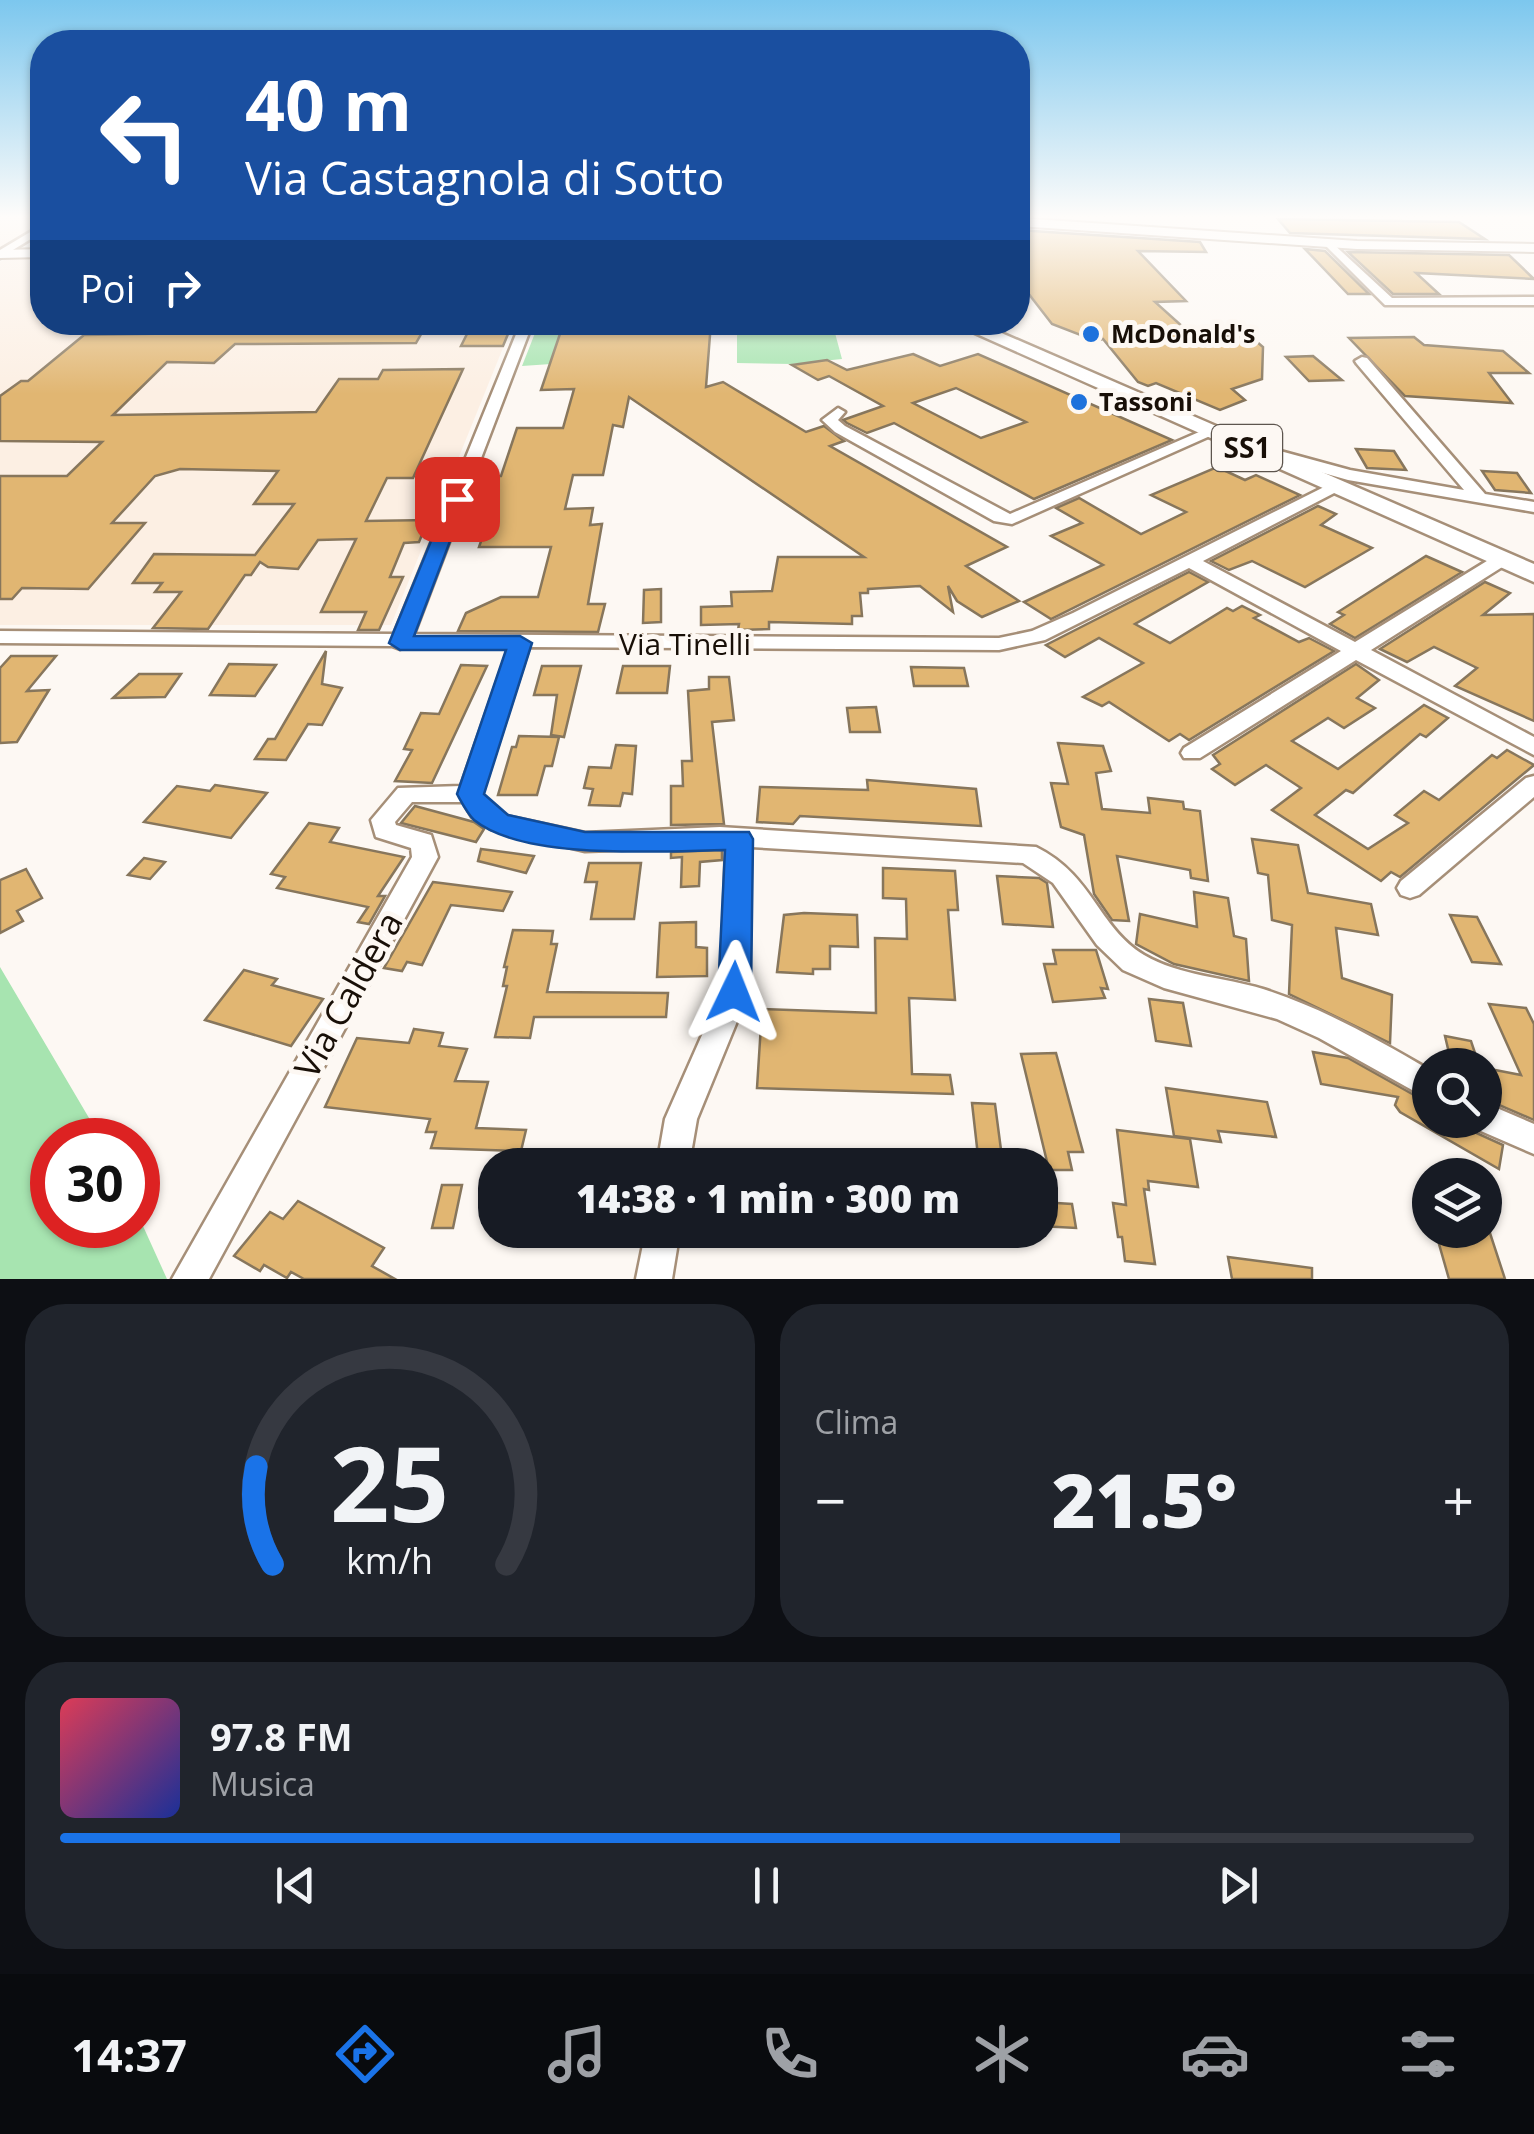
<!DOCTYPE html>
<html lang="it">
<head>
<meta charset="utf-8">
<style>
	body { margin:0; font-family:"Open Sans",sans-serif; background:#20242c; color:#f1f3f6; height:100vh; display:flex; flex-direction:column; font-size:38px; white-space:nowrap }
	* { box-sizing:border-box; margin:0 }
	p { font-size:32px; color:#9ea1a6 }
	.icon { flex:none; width:55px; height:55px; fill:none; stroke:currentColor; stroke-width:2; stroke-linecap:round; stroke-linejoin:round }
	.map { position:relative; height:1279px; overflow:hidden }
	.drawer { display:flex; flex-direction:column; gap:25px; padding:25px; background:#0d0f14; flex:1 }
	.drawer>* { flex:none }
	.hud { position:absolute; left:30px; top:30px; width:1000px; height:305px; border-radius:40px; box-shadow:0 2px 8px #0004; background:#1a4fa0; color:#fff; overflow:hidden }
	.tools { position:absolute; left:1412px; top:1048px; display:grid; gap:20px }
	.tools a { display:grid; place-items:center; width:90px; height:90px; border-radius:50%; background:#171b24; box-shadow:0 2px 8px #0004; font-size:50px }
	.speed { position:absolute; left:30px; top:1118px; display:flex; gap:20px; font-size:50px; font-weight:700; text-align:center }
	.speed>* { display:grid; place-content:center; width:130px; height:130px; border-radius:50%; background:#171b24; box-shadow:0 2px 8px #0004; line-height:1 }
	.speed .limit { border:15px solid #d22; background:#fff; color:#111 }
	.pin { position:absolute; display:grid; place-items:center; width:85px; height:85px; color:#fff; margin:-42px; border-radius:20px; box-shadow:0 5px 15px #0006 }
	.me { position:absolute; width:110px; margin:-55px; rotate:2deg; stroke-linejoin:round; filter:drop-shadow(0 0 8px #0008) }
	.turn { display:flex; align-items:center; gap:35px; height:210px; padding:0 50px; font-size:45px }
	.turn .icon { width:130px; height:130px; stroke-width:2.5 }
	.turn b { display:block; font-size:70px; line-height:85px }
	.then { display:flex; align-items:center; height:95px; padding:0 50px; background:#0003; gap:20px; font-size:38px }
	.big { font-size:75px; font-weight:800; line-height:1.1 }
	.drawer .tile { flex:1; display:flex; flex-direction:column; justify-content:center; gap:15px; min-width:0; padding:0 35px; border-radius:40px; background:#20242c }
	.drawer .dial { align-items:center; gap:0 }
	.dial svg { height:260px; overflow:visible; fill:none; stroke:#363941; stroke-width:7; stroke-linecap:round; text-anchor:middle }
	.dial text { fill:#f1f3f6; stroke:none }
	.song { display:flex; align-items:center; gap:30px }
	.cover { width:120px; height:120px; border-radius:15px; background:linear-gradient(135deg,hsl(350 70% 55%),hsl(230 70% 35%)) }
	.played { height:10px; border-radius:5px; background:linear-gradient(90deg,#1a73e8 75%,#363941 75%) }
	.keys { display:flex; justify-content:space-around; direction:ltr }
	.heat { display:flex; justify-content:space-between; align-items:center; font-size:55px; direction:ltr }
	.drawer .tiles { flex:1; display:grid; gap:25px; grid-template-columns:1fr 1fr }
	.tile:last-child { grid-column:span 2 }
	.trip { position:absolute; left:478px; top:1148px; width:580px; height:100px; border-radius:40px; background:#171b24; box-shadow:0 2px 8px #0004; font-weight:800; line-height:100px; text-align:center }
	.tab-bar { display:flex; height:160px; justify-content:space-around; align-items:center; background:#090b0e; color:#9ea1a6 }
	.tab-bar .icon { width:70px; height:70px }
	.tab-bar .selected { color:#1a73e8 }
	.tab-bar b { font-size:45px; color:#f1f3f6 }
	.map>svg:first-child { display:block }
	.built { fill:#fcefe3 }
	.green { fill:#a7e4b0 }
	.building { fill:#e1b672; stroke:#87765c; stroke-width:2.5; fill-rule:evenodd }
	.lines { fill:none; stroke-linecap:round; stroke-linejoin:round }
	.street-casing { stroke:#a68f78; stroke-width:5 }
	.secondary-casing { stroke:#a68f78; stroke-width:4 }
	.primary-casing { stroke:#a68f78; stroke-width:5 }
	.street { fill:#fff; fill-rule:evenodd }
	.secondary { fill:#fff; fill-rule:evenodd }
	.primary { fill:#fff; fill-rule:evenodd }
	.route { fill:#1a73e8; stroke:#114b97; stroke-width:2.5 }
	.poi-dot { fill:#1e72dc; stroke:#fdf8f3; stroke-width:4 }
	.labels { text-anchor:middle; stroke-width:10; stroke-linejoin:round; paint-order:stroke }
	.far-poi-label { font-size:25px; font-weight:bold; fill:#180f07; stroke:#fdf8f3; text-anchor:start }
	.shield { fill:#fdf8f3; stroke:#5d554e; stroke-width:2.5 }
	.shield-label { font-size:28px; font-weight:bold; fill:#180f07 }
	.street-label { font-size:30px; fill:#180f07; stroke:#fdf8f3 }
	.near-street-label { font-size:35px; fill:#180f07; stroke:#fdf8f3 }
</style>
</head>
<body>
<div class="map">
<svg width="1534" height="1279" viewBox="0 0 1534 1279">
	<rect width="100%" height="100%" fill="#fdf8f3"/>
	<!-- built -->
	<g class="built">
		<polygon points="0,215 42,215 42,222 0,249"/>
		<polygon points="42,257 42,322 513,323 391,625 0,625 0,262 7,258"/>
	</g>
	<!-- green -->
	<g class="green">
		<polygon points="539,323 564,323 551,364 522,366"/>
		<polygon points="927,323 937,327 835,333 842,359 792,364 737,363 737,323"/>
		<polygon points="0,967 102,1140 52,1140 52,1225 138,1225 138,1215 167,1279 0,1279"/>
	</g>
	<!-- building -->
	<g class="building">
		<polygon points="1278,219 1459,222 1485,239 1290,233"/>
		<polygon points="1018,230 1200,242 1206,252 1138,251 1186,301 1155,302 1194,337 1249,335 1263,347 1262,379 1232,389 1245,400 1220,410 1156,383 1148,386 1138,382 1103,339 1096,341 1052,324 1018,280"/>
		<polygon points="1305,249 1325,251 1369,294 1348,294"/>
		<polygon points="1348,252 1509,255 1534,279 1416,273 1439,294 1393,294"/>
		<polygon points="206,322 428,322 416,343 235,344 214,363 167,362 113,415 316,412 339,379 378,379 383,370 463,369 413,478 387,478 366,521 428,520 419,542 404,543 390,577 403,577 379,630 358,630 366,612 321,612 356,539 318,540 298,569 268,567 260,562 251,575 245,575 208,629 153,628 181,592 155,592 162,583 133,583 154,554 255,555 294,504 254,504 278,471 180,469 155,476 112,523 145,523 88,589 22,588 12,599 0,599 0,476 67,476 102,442 0,441 0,396 21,381 28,381 84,335 196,333"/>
		<polygon points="473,322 513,322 503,346 461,346"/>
		<polygon points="564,322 711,322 706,387 723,382 806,432 824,426 844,441 830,446 1007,547 966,566 1019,601 982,617 957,601 948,586 953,612 920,586 868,589 868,593 860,593 862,616 852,616 852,624 769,622 769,629 738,630 739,624 701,625 701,607 732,606 731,592 772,591 778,557 864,557 629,397 623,427 613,425 603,475 573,475 565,509 593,508 590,525 602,524 588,604 605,604 598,632 458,631 466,613 501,597 538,597 551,547 479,547 496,499 483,499 492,476 501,476 517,428 563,428 574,389 541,390"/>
		<polygon points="1414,337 1424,345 1503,351 1529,373 1489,373 1512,403 1405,396 1349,338"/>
		<path d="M913,354L940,366L978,354L1172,440L1034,499L894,423L867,433L847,423L843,420L883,406L829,376L818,380L792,365L827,360L847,370ZM956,388L1026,422L981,438L913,403Z"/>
		<polygon points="1313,356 1342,380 1309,381 1286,357"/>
		<polygon points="1356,449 1394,451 1406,470 1367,468"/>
		<polygon points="1217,467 1245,480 1256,475 1300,495 1051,619 1024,602 1103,565 1051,536 1082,523 1056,508 1079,498 1141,534 1186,512 1151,495"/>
		<polygon points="1482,471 1517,473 1531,493 1495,490"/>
		<polygon points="1318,506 1336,514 1321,525 1372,548 1305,587 1252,561 1229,570 1211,561"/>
		<polygon points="1426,556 1462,572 1355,638 1330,624 1344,615 1338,612"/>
		<polygon points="1189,572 1208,582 1135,624 1170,643 1227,608 1233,611 1242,606 1260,615 1254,618 1299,642 1309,638 1334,651 1189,740 1180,734 1169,741 1109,702 1102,706 1083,697 1143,663 1099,638 1065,657 1046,645"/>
		<polygon points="1485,582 1510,593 1483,615 1534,614 1534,721 1455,686 1477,668 1434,647 1407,662 1380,649"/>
		<polygon points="661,589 661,622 643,623 644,590"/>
		<polygon points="326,651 322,684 342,688 322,725 308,724 286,760 255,759 268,739 275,739"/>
		<polygon points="11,656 56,656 27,691 49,690 17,742 0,743 0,668"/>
		<polygon points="229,664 276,665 255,696 210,695"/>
		<polygon points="1356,664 1379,680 1357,698 1375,708 1344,728 1328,718 1292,741 1338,769 1424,705 1448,718 1426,737 1420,734 1353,793 1346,790 1315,815 1368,849 1408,823 1395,815 1424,791 1439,800 1492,755 1497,758 1507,750 1534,765 1400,877 1391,872 1381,881 1272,810 1301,788 1266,765 1235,785 1212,769 1220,764 1213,755"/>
		<polygon points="461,665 487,666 432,783 395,781 412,750 404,749 421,713 439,714"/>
		<polygon points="542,666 581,666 564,737 551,735 557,695 534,695"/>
		<polygon points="623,666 670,666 667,693 617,693"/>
		<polygon points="911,667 964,668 968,686 914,686"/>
		<polygon points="139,674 181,674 165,697 113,698"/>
		<polygon points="709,677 729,677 734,720 712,722 724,824 671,825 671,786 683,786 682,761 692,761 688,691 709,689"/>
		<polygon points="876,707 880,732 850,732 847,708"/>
		<polygon points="519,736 559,737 552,766 545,766 537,795 498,795 512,747 516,747"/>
		<polygon points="1058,743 1103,746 1111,771 1096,773 1102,809 1150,813 1148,798 1183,802 1184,809 1200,811 1208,881 1191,878 1190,870 1117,856 1129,921 1112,920 1094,894 1084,835 1061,827 1051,783 1068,784"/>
		<polygon points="616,745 636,746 632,794 623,793 620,806 589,805 593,789 584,788 589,767 611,768"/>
		<polygon points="867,780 976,789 981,826 800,816 793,824 757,822 760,787 868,790"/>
		<polygon points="215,785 267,793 231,838 144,822 177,786 210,791"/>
		<polygon points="415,806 474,822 484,829 476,842 401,823"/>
		<polygon points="309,823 339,828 330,842 404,857 378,896 385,896 369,924 358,922 368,907 277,888 285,877 271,874"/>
		<polygon points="1252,839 1298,845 1308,893 1371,904 1378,935 1336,928 1342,978 1392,995 1390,1043 1289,994 1292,925 1272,920 1268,875 1258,873"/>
		<polygon points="481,849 534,856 526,873 478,861"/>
		<polygon points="722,850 722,860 700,862 699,886 681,887 682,857 671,858 671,852"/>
		<polygon points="144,858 165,862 150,879 128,875"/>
		<polygon points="589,863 641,863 634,919 591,919 597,882 585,882"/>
		<polygon points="883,868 955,871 958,910 948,910 955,1000 909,998 912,1074 950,1075 953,1094 757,1088 762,1009 876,1013 875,938 907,939 906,899 883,898"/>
		<polygon points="26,869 42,898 17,911 23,921 0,933 0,880"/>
		<polygon points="997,876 1039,878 1047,883 1053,927 1003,924"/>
		<polygon points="433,882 512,892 503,911 451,905 422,965 407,962 402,971 384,968"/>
		<polygon points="1194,892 1228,898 1234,936 1246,939 1249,981 1174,964 1136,944 1140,914 1197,927"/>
		<polygon points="804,913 857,915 858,947 830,946 830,969 813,969 813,974 777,972 784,915"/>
		<polygon points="1450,915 1477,917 1501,964 1472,962"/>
		<polygon points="696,922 696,947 707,948 707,976 657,977 660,923"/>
		<polygon points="513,930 553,931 551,944 557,944 547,992 668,993 666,1017 534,1017 530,1038 495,1037 507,986 503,986 507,967 504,967"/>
		<polygon points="1053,950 1096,950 1108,989 1101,988 1105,998 1053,1002 1044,964 1056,964"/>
		<polygon points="244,970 277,979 272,985 323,999 291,1046 205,1020"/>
		<polygon points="1149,999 1183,1003 1191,1046 1156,1041"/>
		<polygon points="1489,1004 1526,1008 1534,1024 1534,1120 1485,1099 1485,1068 1521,1075"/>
		<polygon points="414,1029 443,1033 439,1046 467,1049 455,1081 488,1082 476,1128 526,1130 521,1151 431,1148 436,1132 426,1132 430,1119 325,1107 357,1038 409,1043"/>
		<polygon points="1445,1036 1471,1041 1479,1065 1445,1065 1449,1053"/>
		<polygon points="1313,1052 1348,1058 1430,1104 1430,1120 1466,1120 1472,1131 1503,1145 1499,1169 1400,1112 1395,1105 1398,1097 1321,1084"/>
		<polygon points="1056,1053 1083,1152 1068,1152 1072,1170 1049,1170 1021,1054"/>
		<polygon points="1166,1088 1267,1102 1276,1137 1218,1131 1221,1142 1174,1136"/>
		<polygon points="972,1103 995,1104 1003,1165 979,1165"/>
		<polygon points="1117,1130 1190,1139 1198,1187 1148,1181 1149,1190 1144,1189 1155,1264 1125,1261 1122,1237 1118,1237 1113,1203 1126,1205"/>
		<polygon points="442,1185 462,1185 453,1228 432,1228"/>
		<polygon points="298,1201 384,1248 372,1266 395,1279 304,1279 291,1272 287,1278 264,1265 260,1271 234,1256 270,1212 283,1219"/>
		<polygon points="1040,1202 1072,1204 1076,1228 1040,1226"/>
		<polygon points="1435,1230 1489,1230 1505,1279 1449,1279"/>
		<polygon points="1228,1257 1312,1268 1312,1279 1232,1279"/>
	</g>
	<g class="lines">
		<!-- street casing -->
		<g class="street-casing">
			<g id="street">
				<polygon points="42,225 42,232 0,258 0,250"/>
				<polygon points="1329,240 1392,298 1534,297 1534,305 1385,305 1325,245 1325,241"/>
				<path d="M521,322H533L414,634L999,638L1032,631L1073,613L1334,482L1342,487L1340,490L1203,561L1355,642L1495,556H1507L1510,560L1507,564L1371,650L1534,737V755L1356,660L1200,758H1184L1181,753L1184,748L1341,651L1189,568L1045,640L999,650L529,647L482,794L490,805L507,816L585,833L720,827L1036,847C1093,875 1098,927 1144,955C1180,976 1224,977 1263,989C1323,1008 1376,1039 1430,1070V1100L1319,1038L1277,1019L1164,988L1123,970L1097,945L1053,883L1023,863L751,847L749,992L697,1119L689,1165H657L665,1119L721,992L726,846L585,851L491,829L472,817L463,802H412L395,822L396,825L431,835L438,857L209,1279H172L412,857L411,848L376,837L371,820L398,788L461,786L509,647L408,646L400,649L392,646L0,643V631L394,634Z"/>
				<polygon points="1362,357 1367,358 1485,494 1534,502 1534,512 1348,480 1257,454 1257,448 1262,446 1350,470 1464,490 1357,364 1355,361"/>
				<polygon points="838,408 845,412 838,420 845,426 1010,514 1206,429 1216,429 1219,432 1012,524 994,521 835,432 822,420"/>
				<polygon points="1534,776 1534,797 1419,895 1410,898 1401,895 1397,888 1401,881 1526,778"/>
				<polygon points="1485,1103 1534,1124 1534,1154 1474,1128 1470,1120 1485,1120"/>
				<polygon points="646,1230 680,1230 672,1279 636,1279"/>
			</g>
		</g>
		<!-- secondary casing -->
		<g class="secondary-casing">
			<g id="secondary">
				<polygon points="1018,218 1357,241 1534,244 1534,252 1357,249 1018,226"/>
				<polygon points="42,249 42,257 0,258 0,250"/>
			</g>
		</g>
		<!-- primary casing -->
		<g class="primary-casing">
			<polygon id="primary" points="950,322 976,322 1534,564 1534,582"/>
		</g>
		<!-- street -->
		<use href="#street" class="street"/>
		<!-- secondary -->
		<use href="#secondary" class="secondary"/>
		<!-- primary -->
		<use href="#primary" class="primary"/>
	</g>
	<!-- sky -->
	<linearGradient id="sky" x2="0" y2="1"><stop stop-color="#7cc7ee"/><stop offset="0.55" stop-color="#fefcfa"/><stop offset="1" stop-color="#fefcfa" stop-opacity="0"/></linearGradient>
	<rect width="1534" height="394" fill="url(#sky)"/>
	<!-- route -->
	<path class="route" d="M450,495L466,499L414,636H520L532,643L484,794L508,815L585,832H749L753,839L751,992L746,1002L734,1006L723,1002L718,992L725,850C661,851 525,861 474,820C467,813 462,803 457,794L506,650H400L389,643Z"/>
	<!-- markers -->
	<g class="poi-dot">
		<circle cx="1091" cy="334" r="10"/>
		<circle cx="1079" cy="402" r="10"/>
	</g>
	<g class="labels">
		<!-- far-poi labels -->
		<g class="far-poi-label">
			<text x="1111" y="343">McDonald's</text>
			<text x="1099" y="411">Tassoni</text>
		</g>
		<!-- shield labels -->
		<rect class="shield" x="1212" y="425" width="70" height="46" rx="8"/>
		<g class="shield-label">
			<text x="1247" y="458">SS1</text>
		</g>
		<!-- street labels -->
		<g class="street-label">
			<text x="685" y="655">Via Tinelli</text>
		</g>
		<!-- near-street labels -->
		<g class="near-street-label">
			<text transform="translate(349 995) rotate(-61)" y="12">Via Caldera</text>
		</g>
	</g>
</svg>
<div class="tools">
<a><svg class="icon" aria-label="search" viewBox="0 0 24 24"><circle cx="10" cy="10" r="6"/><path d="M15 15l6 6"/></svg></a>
<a><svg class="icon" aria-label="layers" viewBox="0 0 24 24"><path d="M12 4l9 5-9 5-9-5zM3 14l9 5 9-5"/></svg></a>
</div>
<div class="speed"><div class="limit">30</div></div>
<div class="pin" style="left:457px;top:499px;background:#d93025"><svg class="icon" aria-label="arrive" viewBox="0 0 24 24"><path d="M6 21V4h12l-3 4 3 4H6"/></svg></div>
<svg class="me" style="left:734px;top:992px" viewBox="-20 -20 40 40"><path d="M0-17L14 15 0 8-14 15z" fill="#1a73e8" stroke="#fff" stroke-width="4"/></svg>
<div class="trip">14:38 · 1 min · 300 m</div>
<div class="hud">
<div class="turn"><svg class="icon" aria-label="left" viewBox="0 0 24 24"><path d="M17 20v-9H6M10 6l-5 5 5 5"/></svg><div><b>40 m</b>Via Castagnola di Sotto</div></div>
<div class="then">Poi<svg class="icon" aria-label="right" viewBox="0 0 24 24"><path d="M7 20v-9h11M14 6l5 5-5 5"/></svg></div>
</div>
</div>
<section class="drawer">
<div class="tiles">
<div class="tile dial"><svg viewBox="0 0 100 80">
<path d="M14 69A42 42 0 1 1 86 69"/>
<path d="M14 69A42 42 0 0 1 9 39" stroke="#1a73e8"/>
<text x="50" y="56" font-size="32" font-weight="700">25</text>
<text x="50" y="72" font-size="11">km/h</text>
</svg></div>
<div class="tile"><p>Clima</p>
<div class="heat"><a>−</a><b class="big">21.5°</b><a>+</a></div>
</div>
<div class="tile">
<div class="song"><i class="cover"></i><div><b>97.8 FM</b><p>Musica</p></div></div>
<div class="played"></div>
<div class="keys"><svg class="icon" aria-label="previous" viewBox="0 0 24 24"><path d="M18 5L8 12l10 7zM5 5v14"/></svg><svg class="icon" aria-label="pause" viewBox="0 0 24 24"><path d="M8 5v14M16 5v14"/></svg><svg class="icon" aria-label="next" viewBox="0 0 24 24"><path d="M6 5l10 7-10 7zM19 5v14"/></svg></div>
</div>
</div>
</section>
<nav class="tab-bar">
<b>14:37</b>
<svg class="icon selected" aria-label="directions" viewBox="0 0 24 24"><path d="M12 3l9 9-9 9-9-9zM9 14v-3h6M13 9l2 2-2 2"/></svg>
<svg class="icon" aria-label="music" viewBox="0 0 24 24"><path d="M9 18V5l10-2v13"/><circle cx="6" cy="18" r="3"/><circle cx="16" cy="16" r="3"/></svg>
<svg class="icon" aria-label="phone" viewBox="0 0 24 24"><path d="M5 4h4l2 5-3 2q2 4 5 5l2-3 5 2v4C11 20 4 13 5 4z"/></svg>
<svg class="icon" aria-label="climate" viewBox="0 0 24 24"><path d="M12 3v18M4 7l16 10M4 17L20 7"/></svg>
<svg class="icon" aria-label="car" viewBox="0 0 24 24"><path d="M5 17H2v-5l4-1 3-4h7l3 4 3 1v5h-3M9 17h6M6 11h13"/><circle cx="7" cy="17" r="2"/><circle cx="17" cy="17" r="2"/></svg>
<svg class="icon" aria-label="filters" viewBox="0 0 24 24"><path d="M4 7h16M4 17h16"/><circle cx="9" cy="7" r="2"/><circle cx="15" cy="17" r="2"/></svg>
</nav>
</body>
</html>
